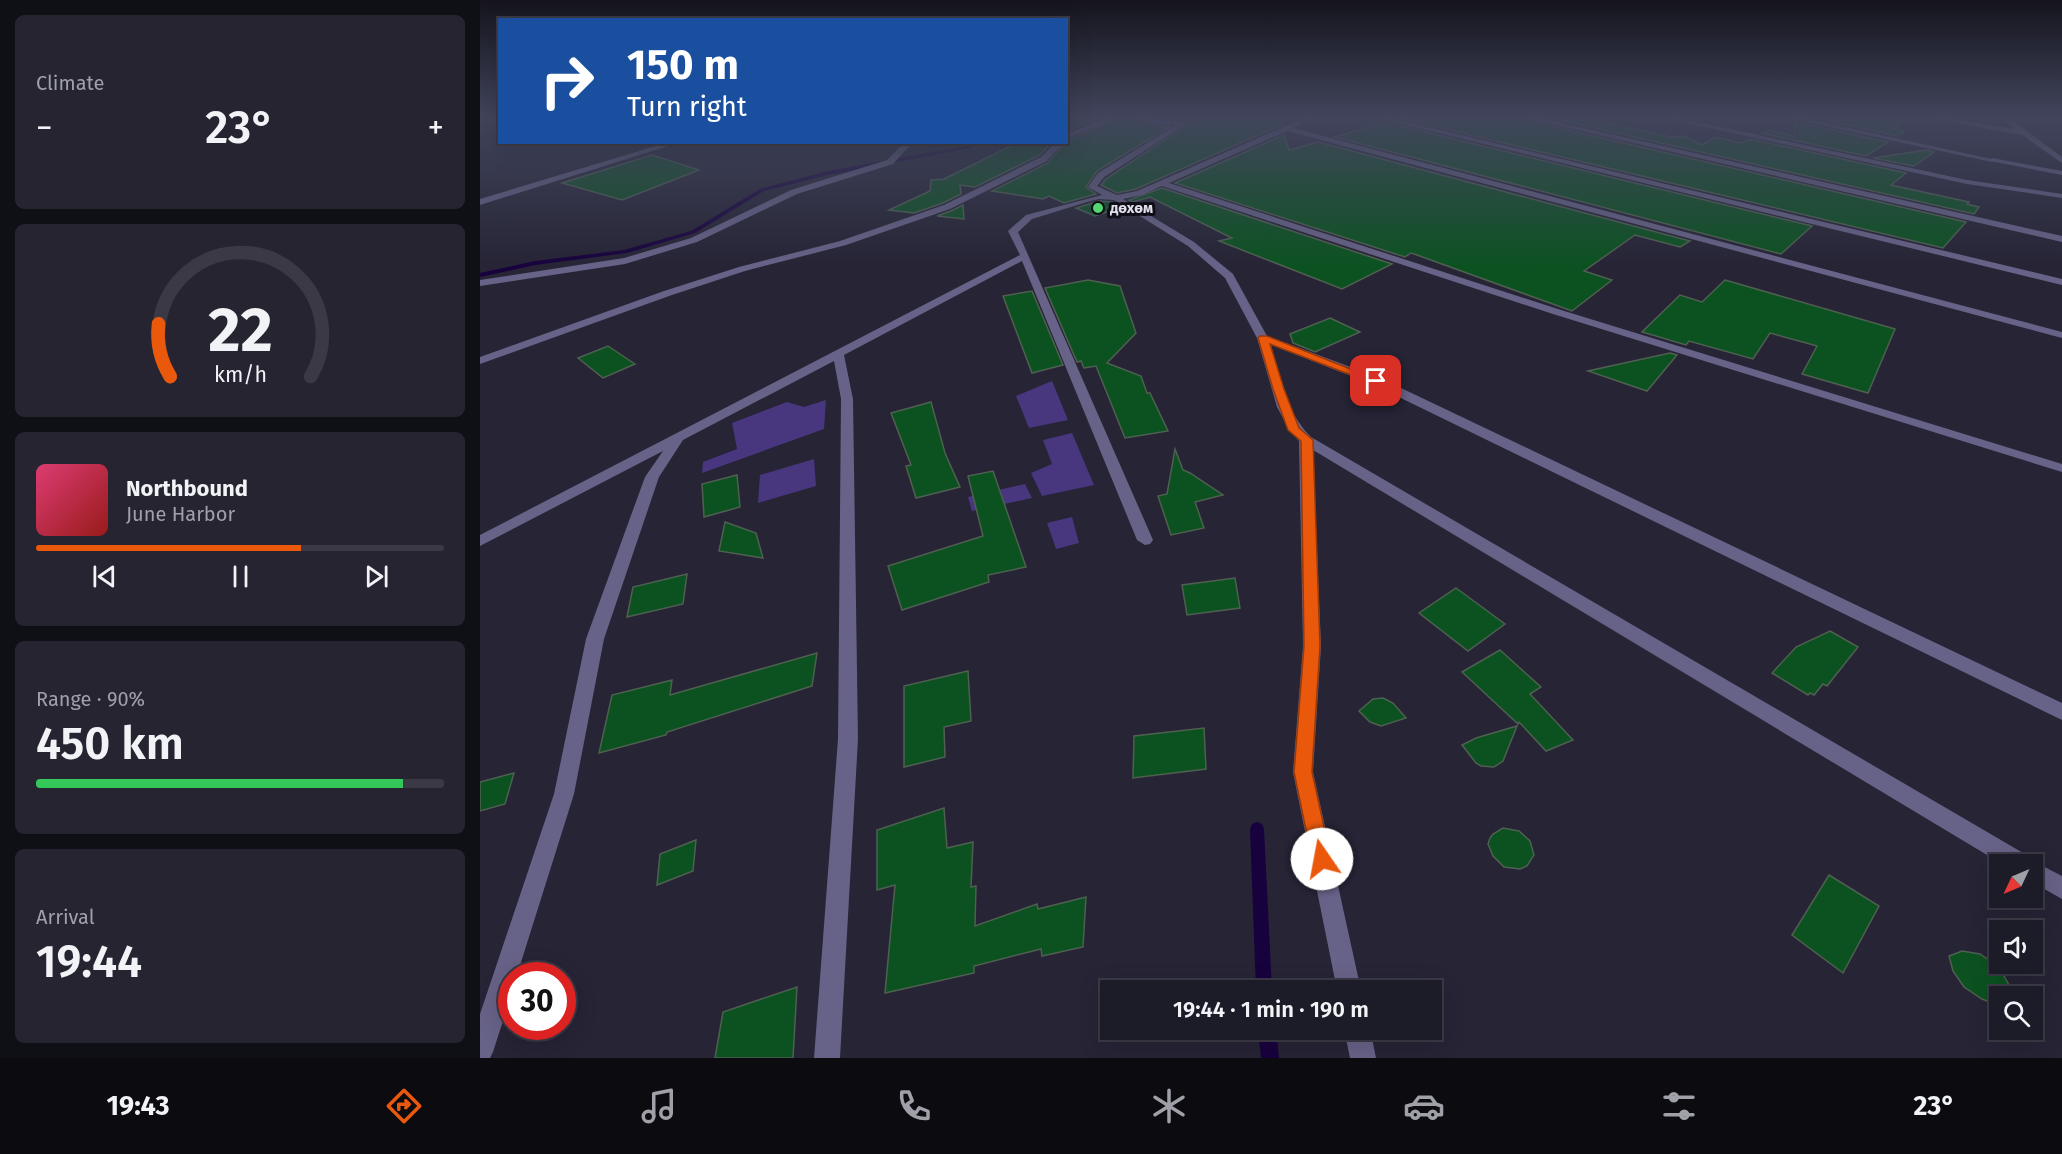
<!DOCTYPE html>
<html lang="en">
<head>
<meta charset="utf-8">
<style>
	body { margin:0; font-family:"Fira Sans",sans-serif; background:#252430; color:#f1f3f6; height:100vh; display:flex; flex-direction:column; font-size:22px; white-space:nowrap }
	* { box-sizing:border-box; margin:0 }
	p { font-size:20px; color:#a0a1a8 }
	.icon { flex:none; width:33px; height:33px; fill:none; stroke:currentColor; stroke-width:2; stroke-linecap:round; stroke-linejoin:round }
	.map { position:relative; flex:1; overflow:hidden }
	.drawer { display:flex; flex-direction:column; gap:15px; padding:15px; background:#0f0f16; width:480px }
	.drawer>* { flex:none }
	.hud { position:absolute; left:18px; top:18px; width:570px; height:126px; border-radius:0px; box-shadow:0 6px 24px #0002,0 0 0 2px #3a3945; background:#1a4fa0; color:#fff; overflow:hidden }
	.needle { width:39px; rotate:226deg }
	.buttons { position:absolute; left:1509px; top:854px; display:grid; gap:12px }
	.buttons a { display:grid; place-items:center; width:54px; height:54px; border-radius:0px; background:#1c1b28; box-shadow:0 6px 24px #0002,0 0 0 2px #3a3945; font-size:30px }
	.speed { position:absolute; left:18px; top:962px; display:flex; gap:12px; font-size:30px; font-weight:700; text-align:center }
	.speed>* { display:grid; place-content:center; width:78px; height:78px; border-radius:50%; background:#1c1b28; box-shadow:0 6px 24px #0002,0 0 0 2px #3a3945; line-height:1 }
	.speed .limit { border:9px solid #d22; background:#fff; color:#111 }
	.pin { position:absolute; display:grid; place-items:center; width:51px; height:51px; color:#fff; margin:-26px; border-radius:12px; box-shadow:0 3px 9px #0006 }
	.me { position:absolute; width:66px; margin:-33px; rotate:348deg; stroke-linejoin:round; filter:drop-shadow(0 0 4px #0008) }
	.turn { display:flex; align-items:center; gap:21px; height:126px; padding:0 30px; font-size:27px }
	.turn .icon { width:78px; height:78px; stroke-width:2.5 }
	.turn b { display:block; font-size:42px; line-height:51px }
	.big { font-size:45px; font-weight:600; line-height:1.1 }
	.drawer .tile { flex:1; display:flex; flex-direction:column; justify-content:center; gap:9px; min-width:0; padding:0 21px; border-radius:9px; background:#252430 }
	.drawer .dial { align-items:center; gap:0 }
	.dial svg { height:156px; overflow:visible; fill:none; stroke:#3a3945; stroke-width:7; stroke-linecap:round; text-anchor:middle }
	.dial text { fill:#f1f3f6; stroke:none }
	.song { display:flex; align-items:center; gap:18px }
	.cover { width:72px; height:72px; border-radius:9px; background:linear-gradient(135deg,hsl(340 70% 55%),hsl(0 70% 35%)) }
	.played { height:6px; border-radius:3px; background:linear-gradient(90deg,#ea580c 65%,#3a3945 65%) }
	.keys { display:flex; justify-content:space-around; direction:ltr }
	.heat { display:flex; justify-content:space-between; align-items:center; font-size:33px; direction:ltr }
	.charge { height:9px; border-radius:4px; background:linear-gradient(90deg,#34c759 90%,#3a3945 0) }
	.trip { position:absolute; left:620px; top:980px; width:342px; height:60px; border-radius:0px; background:#1c1b28; box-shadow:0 6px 24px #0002,0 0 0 2px #3a3945; font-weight:600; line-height:60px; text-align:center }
	.tab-bar { display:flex; height:96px; justify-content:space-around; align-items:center; background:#0b0b10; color:#a0a1a8 }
	.tab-bar .icon { width:42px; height:42px }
	.tab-bar .selected { color:#ea580c }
	.tab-bar b { font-size:27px; color:#f1f3f6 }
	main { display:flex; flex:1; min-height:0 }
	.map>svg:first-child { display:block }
	.green { fill:#48377f }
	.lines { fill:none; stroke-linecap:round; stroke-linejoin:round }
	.stream { fill:#18023d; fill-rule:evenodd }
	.building { fill:#0c5221; stroke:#4f6051; stroke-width:1.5 }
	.service { fill:#676287; fill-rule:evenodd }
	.minor { fill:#676287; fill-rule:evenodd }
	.route { fill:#ea580c; stroke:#983908; stroke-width:1.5 }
	.poi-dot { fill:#54d672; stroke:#0f0e16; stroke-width:2 }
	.labels { text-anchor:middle; stroke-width:6; stroke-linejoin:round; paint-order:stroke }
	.far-poi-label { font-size:15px; font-weight:bold; fill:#e0deea; stroke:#0f0e16; text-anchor:start }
</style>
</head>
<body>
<main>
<section class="drawer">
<div class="tile"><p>Climate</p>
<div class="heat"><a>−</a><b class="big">23°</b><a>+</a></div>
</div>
<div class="tile dial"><svg viewBox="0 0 100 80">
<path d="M14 69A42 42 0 1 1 86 69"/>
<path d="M14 69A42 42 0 0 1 8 42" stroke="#ea580c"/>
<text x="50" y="56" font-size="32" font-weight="700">22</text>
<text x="50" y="72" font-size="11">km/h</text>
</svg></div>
<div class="tile">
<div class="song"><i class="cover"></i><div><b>Northbound</b><p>June Harbor</p></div></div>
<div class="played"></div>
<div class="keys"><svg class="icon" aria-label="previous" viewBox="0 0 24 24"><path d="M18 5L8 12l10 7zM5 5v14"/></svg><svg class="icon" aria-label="pause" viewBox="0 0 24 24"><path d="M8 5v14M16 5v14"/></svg><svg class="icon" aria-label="next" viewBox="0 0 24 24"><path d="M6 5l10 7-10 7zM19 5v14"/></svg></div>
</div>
<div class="tile"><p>Range · 90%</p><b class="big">450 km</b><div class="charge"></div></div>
<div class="tile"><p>Arrival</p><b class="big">19:44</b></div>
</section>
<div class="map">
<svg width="1582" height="1058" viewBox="0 0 1582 1058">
	<rect width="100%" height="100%" fill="#262435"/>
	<!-- green -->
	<g class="green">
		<polygon points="572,381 588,420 549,428 536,396"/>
		<polygon points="346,400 344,429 222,473 223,462 257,449 252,423 307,402 324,407"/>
		<polygon points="592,433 614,485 562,496 551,473 572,464 563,440"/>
		<polygon points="334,459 336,486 278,503 280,475"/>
		<polygon points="545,484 552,498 492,511 488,497"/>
		<polygon points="592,517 599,543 576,549 567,523"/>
	</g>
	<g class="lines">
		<!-- stream -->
		<g class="stream">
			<polygon points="487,142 492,142 490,148 348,175 284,191 215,233 147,253 55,265 0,277 0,273 55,261 144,250 211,231 280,189 348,171 486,146"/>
			<polygon points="777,822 782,824 784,829 792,990 776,990 770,829 772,824"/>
			<polygon points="778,1029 796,1029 799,1058 781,1058"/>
		</g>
	</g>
	<!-- building -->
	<g class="building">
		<polygon points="601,117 622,117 586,131 586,124"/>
		<polygon points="641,117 681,127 689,127 617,171 606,187 616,194 584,203 569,196 563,199 512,191 568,163 586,141"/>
		<polygon points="680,117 799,117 801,125 656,189 637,193 621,185 626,179 711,122 709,120"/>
		<polygon points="1039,117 1040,119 1486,222 1463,248 919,118"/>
		<polygon points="1067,117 1102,117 1190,137 1204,136 1222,145 1235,137 1262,143 1270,139 1426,173 1411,185 1489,202 1487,204 1499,207 1494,214"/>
		<polygon points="1331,117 1426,117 1415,129 1425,131 1417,136"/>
		<polygon points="904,122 1332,226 1301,254 855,137"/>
		<polygon points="1315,122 1408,142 1386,156 1281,133 1288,130 1314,136"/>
		<polygon points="804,135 809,150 838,142 1210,241 1200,247 1155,235 1104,271 1132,280 1092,311 937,255 931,253 925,257 695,183"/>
		<polygon points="539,142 572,142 560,155 495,187 480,185 481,194 463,203 434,213 409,210 450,191 451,180 464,179"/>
		<polygon points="1447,150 1454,152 1434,166 1393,158"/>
		<polygon points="172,155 219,170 142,200 82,183"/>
		<polygon points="682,188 912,264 862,289 739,241 752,238 670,197 653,202 649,200"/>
		<polygon points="619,201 633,202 641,207 615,216 596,208"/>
		<polygon points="483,205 484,219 457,216 471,211"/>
		<polygon points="608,280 640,286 656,333 627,363 661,376 667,393 670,393 688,431 645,438 616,366 604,368 601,361 597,362 565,288"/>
		<polygon points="1245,280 1415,329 1388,393 1322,374 1337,346 1290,333 1273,359 1209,341 1206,345 1162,332 1200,295 1222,302"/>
		<polygon points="552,291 583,365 552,373 523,296"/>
		<polygon points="850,318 880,332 835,352 813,343 810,334"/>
		<polygon points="128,346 155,364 123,378 98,358"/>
		<polygon points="1190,353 1197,355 1167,391 1108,371"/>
		<polygon points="451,402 465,453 480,487 436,498 426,466 431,465 411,413"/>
		<polygon points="695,449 703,470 710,473 743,495 715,502 724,528 691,535 678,496 687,494"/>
		<polygon points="513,471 546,567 508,575 509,582 422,610 408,566 503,536 488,476"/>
		<polygon points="257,475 260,507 224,517 222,484"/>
		<polygon points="245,522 276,533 283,558 239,551"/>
		<polygon points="207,574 203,604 147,617 153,587"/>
		<polygon points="755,578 760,608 707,615 702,585"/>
		<polygon points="976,588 1025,624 988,651 939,613"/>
		<polygon points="1350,631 1378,647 1347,686 1343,684 1334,695 1330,693 1328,695 1292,673 1316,647"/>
		<polygon points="1020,650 1061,687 1050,694 1093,740 1066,751 1039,722 1038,724 982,672"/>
		<polygon points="337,653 332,686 187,732 186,735 119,753 132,695 192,680 190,695"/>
		<polygon points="488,671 491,721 464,727 465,757 424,767 424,686"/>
		<polygon points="903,698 913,703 926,718 901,726 890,722 879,711 893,699"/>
		<polygon points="1037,726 1023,761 1014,767 1001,766 996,763 982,745 996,738"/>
		<polygon points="724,728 726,769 653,778 654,736"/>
		<polygon points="34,773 25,804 0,811 0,782"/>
		<polygon points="464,808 467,848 493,842 491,887 496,886 495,926 557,904 558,909 606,897 603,947 562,956 561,949 494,966 494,973 405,993 415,885 397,890 397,830"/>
		<polygon points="1023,828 1039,831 1050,841 1054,855 1047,866 1040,869 1024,867 1013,856 1008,844 1010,838 1013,834"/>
		<polygon points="216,840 213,871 177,885 180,854"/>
		<polygon points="1349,875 1399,906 1363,973 1312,935"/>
		<polygon points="1482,951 1500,954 1519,967 1529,985 1530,996 1520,996 1520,1003 1512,1003 1502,999 1484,987 1473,971 1469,956"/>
		<polygon points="317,987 313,1058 235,1058 243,1012"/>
	</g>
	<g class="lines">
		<!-- service -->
		<polygon class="service" points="1512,158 1582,171 1582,175 1510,161"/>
		<!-- minor -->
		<g class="minor">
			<polygon points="629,117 639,117 586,139 586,134"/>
			<path d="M646,117L709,122L624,177L617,186L637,195L657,191L826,117H836L813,128L1582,332V338L807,131L689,183L1081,310L1582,464V472L1073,314L682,186L662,195L643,199L714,242L753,274L787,336L900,378L1582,703V720L892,384L791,345C800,378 806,412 831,437L1550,857L1551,860L1582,876V899L1552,882V864H1522L833,450L841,646L833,772L881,990H857L813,772L823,646L819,441L810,431L797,407L777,338L745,278L708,246L634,200L619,199L607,202L552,219L538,232L673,540L670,544L665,545L657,540L542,261L364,355L373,399L378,739L360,1058H334L358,739L361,399L354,361L203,440L179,477L124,639L94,794L37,975H32V993L13,1052L10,1058H0V1014L74,794L106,639L165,477L183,451L0,546V535L540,255L528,231L546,215L622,195L608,187L618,173L698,124L681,125Z"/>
			<polygon points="893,117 906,117 1582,279 1582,285"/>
			<polygon points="1041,117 1055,117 1582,236 1582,242"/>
			<polygon points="1179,117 1194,117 1487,180 1582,194 1582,198 1487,184"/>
			<polygon points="1303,117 1318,117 1516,160 1512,162"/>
			<polygon points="1444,117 1462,117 1535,129 1520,117 1528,117 1582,157 1582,163 1542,135"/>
			<polygon points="189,142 201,142 0,205 0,199"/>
			<polygon points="425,142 433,142 413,164 317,194 217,242 145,264 0,286 0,280 144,258 211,238 311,190 407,160"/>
			<polygon points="576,142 584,142 567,161 470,209 366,245 265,271 192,295 0,364 0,357 184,291 259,267 360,241 464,205 561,157"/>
			<polygon points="864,1029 890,1029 896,1058 870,1058"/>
		</g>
	</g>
	<!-- sky -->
	<linearGradient id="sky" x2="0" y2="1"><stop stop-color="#15141d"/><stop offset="0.44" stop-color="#41455c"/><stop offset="1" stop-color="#41455c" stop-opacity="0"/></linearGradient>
	<rect width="1582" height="266" fill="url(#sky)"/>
	<!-- route -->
	<polygon class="route" points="780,336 787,336 901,381 900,383 892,383 790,344 804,389 819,428 833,440 840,646 832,772 851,859 849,866 842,869 835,866 832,859 814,772 824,646 821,441 808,430 793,389 778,338"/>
	<!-- markers -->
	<circle class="poi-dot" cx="618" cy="208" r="6"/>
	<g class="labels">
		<!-- far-poi labels -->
		<g class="far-poi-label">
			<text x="630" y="213">дөхөм</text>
		</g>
	</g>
</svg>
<div class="buttons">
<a><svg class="needle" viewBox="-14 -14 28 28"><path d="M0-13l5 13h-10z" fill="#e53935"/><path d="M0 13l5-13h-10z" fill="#a0a1a8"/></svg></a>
<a><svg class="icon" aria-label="sound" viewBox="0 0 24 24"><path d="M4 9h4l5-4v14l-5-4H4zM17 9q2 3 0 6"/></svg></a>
<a><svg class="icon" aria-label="search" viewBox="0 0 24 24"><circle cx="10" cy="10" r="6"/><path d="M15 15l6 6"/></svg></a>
</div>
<div class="speed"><div class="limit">30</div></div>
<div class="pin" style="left:896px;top:381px;background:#d93025"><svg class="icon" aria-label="arrive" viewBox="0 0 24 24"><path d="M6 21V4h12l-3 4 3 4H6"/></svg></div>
<svg class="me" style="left:842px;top:859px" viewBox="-20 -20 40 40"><circle r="19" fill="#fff"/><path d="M0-13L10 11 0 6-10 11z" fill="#ea580c"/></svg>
<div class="trip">19:44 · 1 min · 190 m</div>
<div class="hud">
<div class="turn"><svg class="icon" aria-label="right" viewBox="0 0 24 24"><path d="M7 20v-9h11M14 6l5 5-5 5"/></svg><div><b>150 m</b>Turn right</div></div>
</div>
</div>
</main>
<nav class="tab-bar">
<b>19:43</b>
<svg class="icon selected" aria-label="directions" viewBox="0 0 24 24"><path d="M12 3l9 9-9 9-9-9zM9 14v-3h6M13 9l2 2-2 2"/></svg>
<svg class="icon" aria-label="music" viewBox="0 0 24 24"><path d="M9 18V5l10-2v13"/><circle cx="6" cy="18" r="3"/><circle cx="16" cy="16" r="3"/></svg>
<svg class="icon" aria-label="phone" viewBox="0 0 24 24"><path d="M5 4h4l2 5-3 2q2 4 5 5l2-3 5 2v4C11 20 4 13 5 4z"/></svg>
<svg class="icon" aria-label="climate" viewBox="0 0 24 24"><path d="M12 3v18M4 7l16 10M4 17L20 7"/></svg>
<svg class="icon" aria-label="car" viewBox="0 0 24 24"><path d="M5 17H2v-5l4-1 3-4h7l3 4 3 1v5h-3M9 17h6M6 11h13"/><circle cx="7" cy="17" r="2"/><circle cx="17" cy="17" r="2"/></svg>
<svg class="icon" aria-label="filters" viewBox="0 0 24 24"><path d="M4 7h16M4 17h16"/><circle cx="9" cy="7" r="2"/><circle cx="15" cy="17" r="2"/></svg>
<b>23°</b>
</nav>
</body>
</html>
